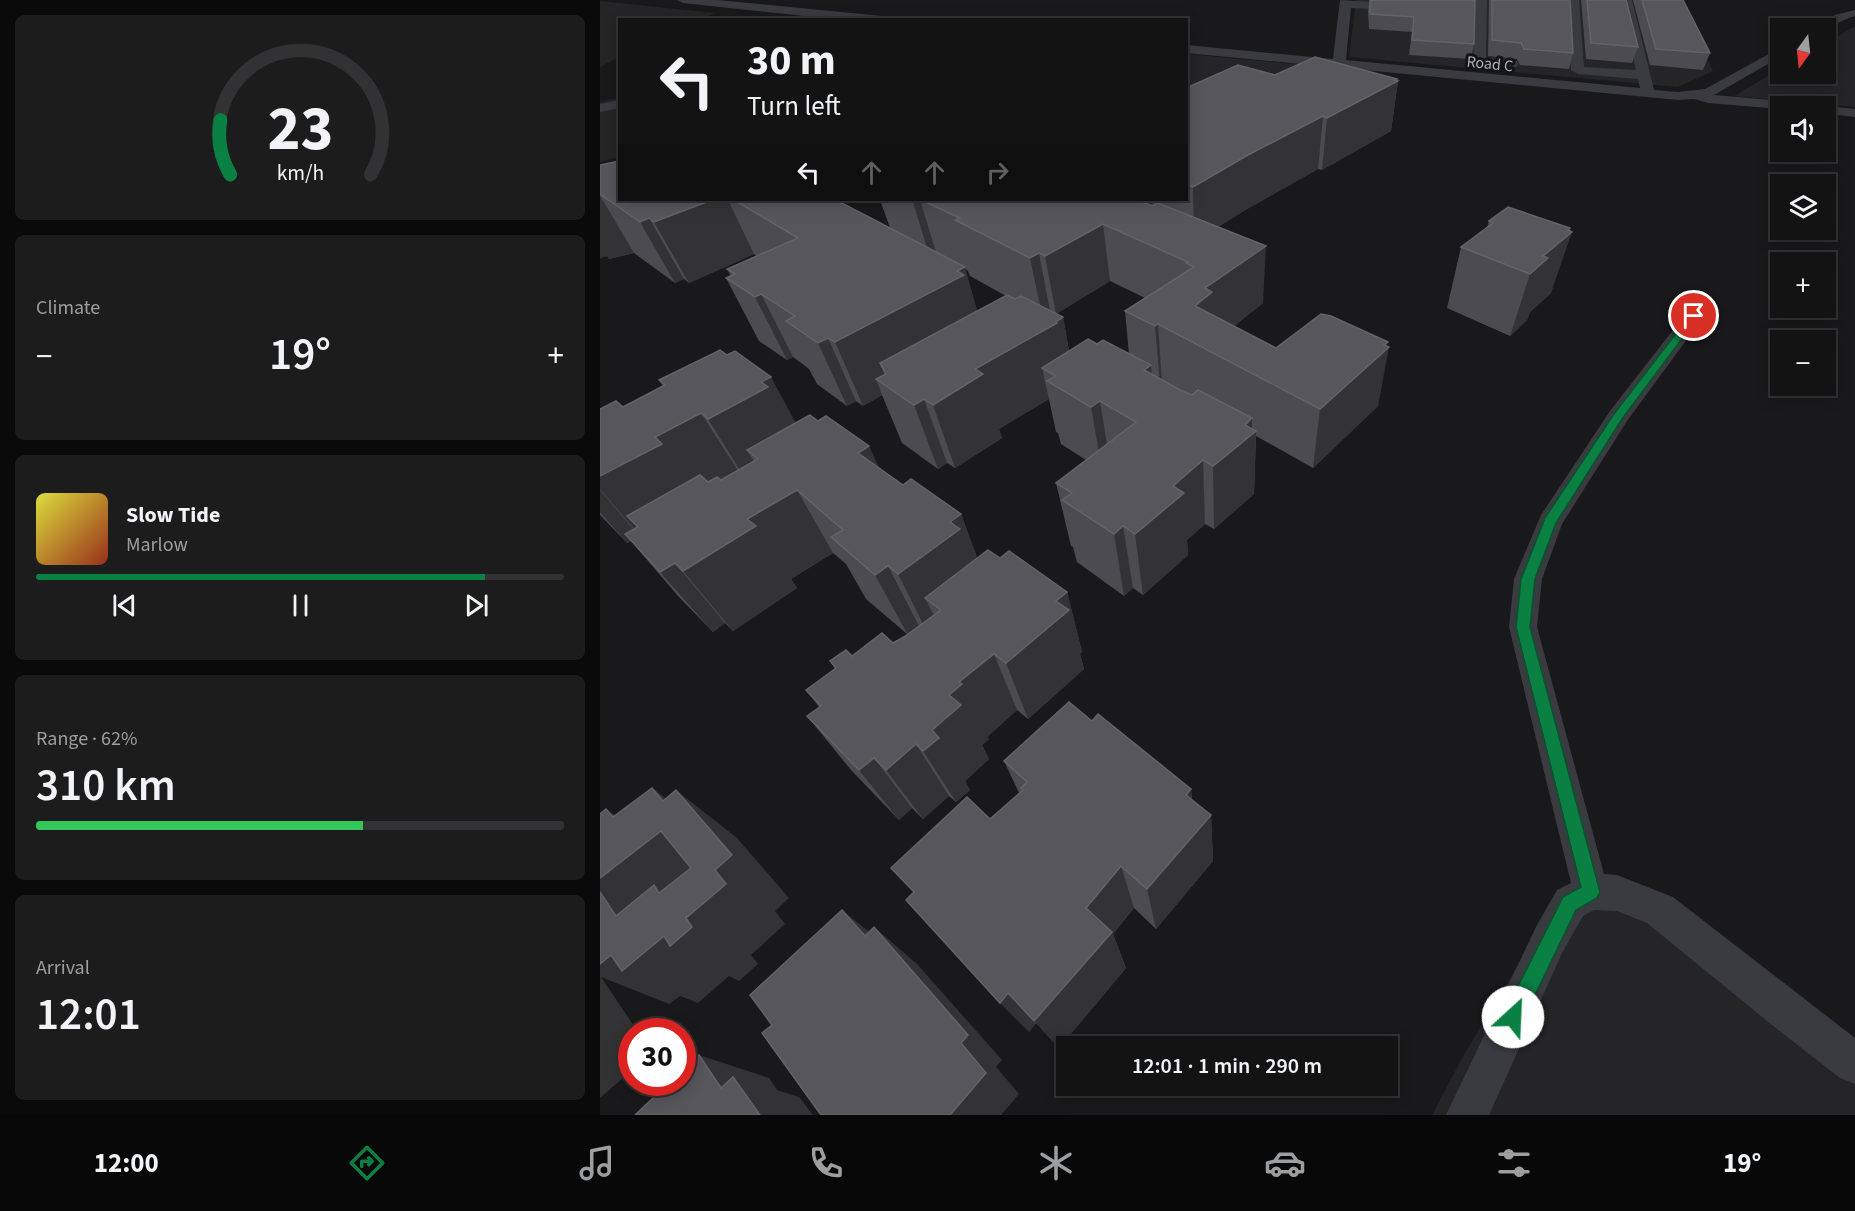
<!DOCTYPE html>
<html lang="en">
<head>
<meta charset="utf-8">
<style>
	body { margin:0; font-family:"Source Sans 3",sans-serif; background:#1c1c1d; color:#f1f3f6; height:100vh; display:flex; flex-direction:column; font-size:22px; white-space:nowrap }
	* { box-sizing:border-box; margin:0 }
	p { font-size:20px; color:#9d9ea0 }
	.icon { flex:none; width:33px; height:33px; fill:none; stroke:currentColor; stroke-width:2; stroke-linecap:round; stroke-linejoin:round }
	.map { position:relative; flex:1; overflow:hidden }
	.panel { display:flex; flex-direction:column; gap:15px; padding:15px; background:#0a0a0b; width:600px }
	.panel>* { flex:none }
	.top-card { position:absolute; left:18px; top:18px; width:570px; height:183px; border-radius:0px; box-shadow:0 3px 15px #0003,0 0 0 2px #323234; background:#131314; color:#f1f3f6; overflow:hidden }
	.needle { width:39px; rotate:195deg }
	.tools { position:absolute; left:1170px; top:18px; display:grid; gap:12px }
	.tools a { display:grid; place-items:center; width:66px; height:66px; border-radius:0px; background:#131314; box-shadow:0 3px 15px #0003,0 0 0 2px #323234; font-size:30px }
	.speed { position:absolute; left:18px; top:1018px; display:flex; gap:12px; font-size:30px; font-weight:700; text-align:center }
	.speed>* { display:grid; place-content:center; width:78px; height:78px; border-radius:50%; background:#131314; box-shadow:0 3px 15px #0003,0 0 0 2px #323234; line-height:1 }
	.speed .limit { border:9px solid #d22; background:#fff; color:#111 }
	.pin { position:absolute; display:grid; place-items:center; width:51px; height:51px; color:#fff; margin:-26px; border:3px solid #fff; border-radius:50%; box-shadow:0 2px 6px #0007 }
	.me { position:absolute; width:66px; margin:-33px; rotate:25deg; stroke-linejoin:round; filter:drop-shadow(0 0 4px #0008) }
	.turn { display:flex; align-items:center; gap:21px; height:126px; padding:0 30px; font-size:27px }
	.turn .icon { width:78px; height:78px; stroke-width:2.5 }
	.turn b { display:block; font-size:42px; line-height:51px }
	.lanes { display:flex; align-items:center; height:57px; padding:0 30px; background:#0003; justify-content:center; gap:30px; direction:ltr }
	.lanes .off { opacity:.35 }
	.big { font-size:45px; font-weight:600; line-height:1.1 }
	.panel .widget { flex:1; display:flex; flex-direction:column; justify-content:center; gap:9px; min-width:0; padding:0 21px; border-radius:9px; background:#1c1c1d }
	.panel .dial { align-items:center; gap:0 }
	.dial svg { height:156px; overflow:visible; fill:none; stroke:#323234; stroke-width:7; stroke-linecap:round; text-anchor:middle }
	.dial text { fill:#f1f3f6; stroke:none }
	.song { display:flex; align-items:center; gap:18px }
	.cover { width:72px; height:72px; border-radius:9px; background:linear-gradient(135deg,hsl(60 70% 55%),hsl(10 70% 35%)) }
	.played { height:6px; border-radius:3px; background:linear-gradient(90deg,#0b8043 85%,#323234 85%) }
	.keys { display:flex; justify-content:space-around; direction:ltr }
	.heat { display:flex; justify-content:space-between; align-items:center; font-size:33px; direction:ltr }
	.charge { height:9px; border-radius:4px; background:linear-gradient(90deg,#34c759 62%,#323234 0) }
	.trip { position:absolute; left:456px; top:1036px; width:342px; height:60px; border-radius:0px; background:#131314; box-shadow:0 3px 15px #0003,0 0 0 2px #323234; font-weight:600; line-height:60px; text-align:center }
	.tabs { display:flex; height:96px; justify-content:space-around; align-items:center; background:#080808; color:#9d9ea0 }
	.tabs .icon { width:42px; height:42px }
	.tabs .on { color:#0b8043 }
	.tabs b { font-size:27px; color:#f1f3f6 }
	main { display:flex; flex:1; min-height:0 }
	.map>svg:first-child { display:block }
	.built { fill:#252528 }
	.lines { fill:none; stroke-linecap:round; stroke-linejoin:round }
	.minor { fill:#3a3b40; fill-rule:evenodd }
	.wall { fill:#4b4b50; fill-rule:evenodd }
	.shaded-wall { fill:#333336 }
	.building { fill:#56565b; stroke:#63646a; stroke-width:1.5 }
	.route { fill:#0b8043; stroke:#07532c; stroke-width:1.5 }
	.labels { text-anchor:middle; stroke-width:6; stroke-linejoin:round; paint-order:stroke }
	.far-street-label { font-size:16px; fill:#acafba; stroke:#141416 }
</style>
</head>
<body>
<main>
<section class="panel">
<div class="widget dial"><svg viewBox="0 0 100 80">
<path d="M14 69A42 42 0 1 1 86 69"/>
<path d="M14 69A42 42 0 0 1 9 41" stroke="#0b8043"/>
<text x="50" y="56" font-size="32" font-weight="700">23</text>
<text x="50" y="72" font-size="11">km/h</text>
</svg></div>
<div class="widget"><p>Climate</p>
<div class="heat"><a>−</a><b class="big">19°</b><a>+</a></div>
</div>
<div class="widget">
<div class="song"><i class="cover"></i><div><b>Slow Tide</b><p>Marlow</p></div></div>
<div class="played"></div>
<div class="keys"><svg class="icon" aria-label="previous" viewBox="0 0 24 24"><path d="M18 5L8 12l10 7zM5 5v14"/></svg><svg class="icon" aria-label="pause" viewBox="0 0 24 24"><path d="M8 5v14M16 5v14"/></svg><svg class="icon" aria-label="next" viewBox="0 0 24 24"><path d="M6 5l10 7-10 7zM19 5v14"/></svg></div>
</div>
<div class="widget"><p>Range · 62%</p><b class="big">310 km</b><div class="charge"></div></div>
<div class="widget"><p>Arrival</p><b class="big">12:01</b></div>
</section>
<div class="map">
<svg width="1255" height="1115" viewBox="0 0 1255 1115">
	<rect width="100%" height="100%" fill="#19191b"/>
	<!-- built -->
	<g class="built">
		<polygon points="756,0 1079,0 1113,71 1078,87 749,57"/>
		<polygon points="0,1 115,13 101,19 20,20 19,57 0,67"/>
		<polygon points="1255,26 1255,107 1134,96 1180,69 1180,74 1226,74 1226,43"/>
		<polygon points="587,54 715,66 587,94"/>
		<polygon points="19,98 19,157 0,162 0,102"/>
		<polygon points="989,884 1255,1060 1255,1115 832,1115 862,1058 958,898"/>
	</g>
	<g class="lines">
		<!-- minor -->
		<g class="minor">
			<polygon points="77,0 117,0 282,16 288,20 242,20 83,3"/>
			<polygon points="740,0 804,4 810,7 804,10 751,8 746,60 1040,88 1038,79 978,74 971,70 967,0 979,0 984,67 1036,70 1020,0 1032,0 1054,90 1078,92 1105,89 1180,48 1180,57 1114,95 1196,102 1203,106 1180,106 1180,109 1108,103 1094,99 1078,100 586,53 586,45 733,59"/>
			<polygon points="875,0 887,0 886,58 917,61 918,64 917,67 879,65 873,61"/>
			<path d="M1255,10V16C1238,21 1231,30 1214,28L1235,15Z"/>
			<polygon points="20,100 20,108 0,112 0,104"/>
			<polygon points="1223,106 1226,106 1255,109 1255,117 1226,114 1226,106"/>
			<polygon points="1094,310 1101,312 1104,316 1027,421 962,524 942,579 937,627 1004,874 1017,875 1073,897 1255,1038 1255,1084 1240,1078 1172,1025 1047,923 1017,911 994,910 983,916 963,951 889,1115 846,1115 937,925 957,890 971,883 909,627 914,579 941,515 1010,411 1087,312"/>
		</g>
	</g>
	<!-- wall -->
	<g class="wall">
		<polygon points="770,0 875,0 874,44 871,59 809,55 812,32 769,29 768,11"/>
		<polygon points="889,0 970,0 973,53 969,69 920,65 917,59 888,56"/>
		<polygon points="981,0 1026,0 1038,47 1032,63 986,59"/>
		<polygon points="1033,0 1083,0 1110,53 1103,70 1050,65"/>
		<path d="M675,75L798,81L791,131L722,170L718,169L647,209L618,227L663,303L634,326L676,348L787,346L778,406L713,468L656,436L654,494L614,529L605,524L587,540L588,555L543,595L533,588L524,596L477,562L473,547L471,546L456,483L486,460L461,444L458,433L456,432L449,399L399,429L402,438L355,468L347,463L338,469L302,443L282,395L263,406L256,401L247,406L217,384L209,369L193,357L187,360L159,341L126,278L131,276L127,269L157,256L154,254L89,283L84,279L75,283L34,253L9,259L7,256L0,258V165L20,200H236L290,228L280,200H586V88ZM365,269L368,271L370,276L406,296L377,311ZM510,281L545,298L525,311L529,354L497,344L469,351L463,317L456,314Z"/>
		<polygon points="889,221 969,231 951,293 930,312 927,320 910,336 847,308 861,247 887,227"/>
		<polygon points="59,380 196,423 278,467 303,485 361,514 377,558 400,558 467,592 482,652 480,654 484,669 428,719 417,710 387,737 389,739 382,745 389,759 365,781 370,790 356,802 349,796 323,819 312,808 299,820 251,770 207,716 219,707 206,690 235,669 230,661 252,656 293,643 307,634 266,599 246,564 233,553 191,579 197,588 133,631 125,623 113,632 78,596 31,541 27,543 0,515 0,409 23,407 63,386"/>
		<polygon points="492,721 591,789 592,800 611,815 613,861 556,929 534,908 513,934 526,968 459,1048 436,1023 429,1032 419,793 404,761"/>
	</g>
	<!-- shaded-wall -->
	<g class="shaded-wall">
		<polygon points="797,79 797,82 798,81 791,131 722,170 727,118"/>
		<polygon points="723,116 718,169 647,209 594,242 593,187 648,155"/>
		<polygon points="0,196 11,214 34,253 9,259 7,256 0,258"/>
		<polygon points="112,200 128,200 154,254 89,283 54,222"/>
		<polygon points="319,200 320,200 337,255 330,258 313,202"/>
		<polygon points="514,200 552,200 554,224"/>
		<polygon points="49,218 84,279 75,283 40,222"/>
		<polygon points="503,224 510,281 456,314 445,256"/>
		<polygon points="970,228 967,236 972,232 951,293 930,312 927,320 910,336 930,274 943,256"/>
		<polygon points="666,246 663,303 613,342 595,306 605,288"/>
		<polygon points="439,253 450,311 442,315 430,258"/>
		<polygon points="365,267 382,329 286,374 280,363 291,390 276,379 282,395 263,406 235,342"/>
		<polygon points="161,294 193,357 187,360 155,297"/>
		<polygon points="463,317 474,381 456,376 442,368 449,399 399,429 402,438 355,468 333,405 375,369"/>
		<polygon points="558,324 562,383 560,384 555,326"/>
		<polygon points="228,338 256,401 247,406 218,343"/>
		<polygon points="788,342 786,350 789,347 778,406 713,468 720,409"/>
		<polygon points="551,365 557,428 544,370"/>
		<polygon points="171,377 205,440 147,450 162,475 148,483 108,419 161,382"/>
		<polygon points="324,399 347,463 338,469 314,405"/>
		<polygon points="500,401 510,464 502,470 491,407"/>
		<polygon points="101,413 142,477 27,516 49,541 46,543 0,489 0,476 55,437"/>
		<polygon points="652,418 652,434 656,431 654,494 614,529 613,466 645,425"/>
		<polygon points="269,446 298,509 258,453"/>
		<polygon points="603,460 605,524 587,540 588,555 543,595 535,534 573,486"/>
		<polygon points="0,490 39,536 27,543 0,512"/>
		<polygon points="197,490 233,553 191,579 197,588 133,631 83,571 147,519"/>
		<polygon points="361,514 384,576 325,598 339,626 328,634 298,574 350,522"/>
		<polygon points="523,526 533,588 524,596 514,534"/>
		<polygon points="75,563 125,623 113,632 60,572"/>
		<polygon points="288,566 319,626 308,635 275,575"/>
		<polygon points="467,592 482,652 480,654 484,669 428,719 406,663 456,601"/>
		<polygon points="394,654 417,710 387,737 389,739 382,745 389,759 365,781 370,790 356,802 323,751 332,730 349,695 359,682"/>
		<polygon points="316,744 349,796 323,819 286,770"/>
		<polygon points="274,758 312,808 299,820 259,770"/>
		<polygon points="52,788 116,836 63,801"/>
		<polygon points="591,789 594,834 611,815 613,861 556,929 547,889 586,795"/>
		<polygon points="76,790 137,838 189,898 175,911 185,924 151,955 158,964 139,981 129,976 98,1003 80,996 69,1004 1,977 38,1032 32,1032 32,1044 23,1052 32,1066 32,1070 0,1098 0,878 13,817 6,809 51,839"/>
		<polygon points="521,866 534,908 513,934 526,968 459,1048 436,1023 429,1032 400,1003 486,908"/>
		<polygon points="242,910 289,948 265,936"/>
		<polygon points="274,927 317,964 402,1060 396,1067 419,1094 401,1115 350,1115 361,1043"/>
		<polygon points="99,1055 169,1078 177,1090 199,1097 213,1115 160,1115 121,1088"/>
	</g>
	<!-- building -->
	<g class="building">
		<polygon points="770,0 875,0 874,44 812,40 814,17 770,14"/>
		<polygon points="892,0 970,0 973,53 924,49 921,43 892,40"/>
		<polygon points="987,0 1026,0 1038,47 991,43"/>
		<polygon points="1042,0 1083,0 1110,53 1056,49"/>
		<polygon points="715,57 797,79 795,80 798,81 727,118 723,116 648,155 593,187 586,184 586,88 638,65 675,75"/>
		<polygon points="20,161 20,200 112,200 54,222 49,218 40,222 0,194 0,165"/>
		<polygon points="134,200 236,200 365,267 357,271 364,275 235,342 228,338 218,343 186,321 195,316 161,294 155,297 126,278 135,274 127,269 198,238"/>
		<polygon points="309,200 319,200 313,202"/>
		<polygon points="321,200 537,200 553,206 558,203 666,246 605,288 612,292 595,306 676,348 721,314 731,316 788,342 784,345 789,347 720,409 558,324 555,326 525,311 594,267 586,263 588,262 503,224 445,256 439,253 430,258 355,220 360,218"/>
		<polygon points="908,207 970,228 968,230 972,232 943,256 948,258 930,274 861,247 893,223 889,221"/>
		<polygon points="407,295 415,299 421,296 463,317 456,322 457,323 375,369 383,374 333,405 324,399 314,405 276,379 286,374 280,363"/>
		<polygon points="488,339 497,344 503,340 551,365 544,370 580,390 592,395 598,390 652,418 645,425 656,431 613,466 603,460 573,486 584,493 535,534 523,526 514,534 462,500 472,493 456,483 536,422 500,401 491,407 447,381 456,376 442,368"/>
		<polygon points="120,350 127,355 135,351 171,377 161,382 168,387 108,419 101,413 55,437 62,444 0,476 0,409 16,401 23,407 65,385 59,380"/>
		<polygon points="210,415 218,421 226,416 269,446 258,453 303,485 311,479 361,514 350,522 360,529 298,574 288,566 275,575 231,537 243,530 197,490 147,519 156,526 83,571 75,563 60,572 25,534 38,527 27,516 100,475 108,482 117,477 121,480 158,459 147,450"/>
		<polygon points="388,550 400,558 409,551 467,592 456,601 469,610 406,663 394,654 359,682 362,684 349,695 361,705 332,730 339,738 323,751 316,744 286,770 274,758 259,770 207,716 221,706 206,690 236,668 230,661 246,650 252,656 282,633 293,643 304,637 341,610 325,598"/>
		<polygon points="469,702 492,721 498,714 591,789 586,795 611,815 547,889 521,866 486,908 512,932 434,1021 408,993 400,1003 306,900 314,892 291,868 367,797 390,819 423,790 421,788 427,782 404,761"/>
		<polygon points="52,788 63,801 76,790 132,855 115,870 126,884 86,918 92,927 70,946 64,936 22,971 11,955 0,964 0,892 16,916 54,885 59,893 91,868 61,831 0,878 0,814 6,809 13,817"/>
		<polygon points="242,910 265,936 274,927 368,1035 361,1043 386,1073 350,1115 221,1115 162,1033 172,1025 150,995"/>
		<polygon points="99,1055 121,1088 133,1077 160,1115 35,1115 69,1083 82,1083 82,1071"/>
	</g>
	<!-- route -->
	<polygon class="route" points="1091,314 1099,316 1022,419 956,523 935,579 930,627 1000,892 997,898 976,910 921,1024 913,1027 906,1024 903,1017 906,1010 963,897 981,887 916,627 921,579 945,518 1014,414"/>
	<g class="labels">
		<!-- far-street labels -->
		<g class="far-street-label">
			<text transform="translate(890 63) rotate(6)" y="6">Road C</text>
		</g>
	</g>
</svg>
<div class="tools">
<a><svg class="needle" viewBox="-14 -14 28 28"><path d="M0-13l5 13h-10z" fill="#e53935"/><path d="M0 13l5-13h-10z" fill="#9d9ea0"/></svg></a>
<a><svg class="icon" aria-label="sound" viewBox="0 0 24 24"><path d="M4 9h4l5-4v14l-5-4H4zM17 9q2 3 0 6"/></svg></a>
<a><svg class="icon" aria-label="layers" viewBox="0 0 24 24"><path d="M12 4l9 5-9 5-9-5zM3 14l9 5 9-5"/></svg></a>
<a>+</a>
<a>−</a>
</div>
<div class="speed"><div class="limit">30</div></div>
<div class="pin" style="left:1094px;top:316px;background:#d93025"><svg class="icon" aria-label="arrive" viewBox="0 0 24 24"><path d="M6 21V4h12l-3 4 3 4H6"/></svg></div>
<svg class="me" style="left:913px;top:1017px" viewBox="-20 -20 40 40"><circle r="19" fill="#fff"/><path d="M0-13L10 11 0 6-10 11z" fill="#0b8043"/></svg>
<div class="trip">12:01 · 1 min · 290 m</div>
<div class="top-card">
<div class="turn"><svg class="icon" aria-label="left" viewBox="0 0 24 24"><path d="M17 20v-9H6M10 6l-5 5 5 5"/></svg><div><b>30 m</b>Turn left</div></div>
<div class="lanes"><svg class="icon" aria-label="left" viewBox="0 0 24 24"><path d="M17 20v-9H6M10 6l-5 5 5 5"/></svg><svg class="icon off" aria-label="ahead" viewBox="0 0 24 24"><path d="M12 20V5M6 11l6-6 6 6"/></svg><svg class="icon off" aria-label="ahead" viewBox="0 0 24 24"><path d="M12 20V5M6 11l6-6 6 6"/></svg><svg class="icon off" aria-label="right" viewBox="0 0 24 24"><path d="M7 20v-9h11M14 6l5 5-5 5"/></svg></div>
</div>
</div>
</main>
<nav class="tabs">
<b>12:00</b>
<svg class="icon on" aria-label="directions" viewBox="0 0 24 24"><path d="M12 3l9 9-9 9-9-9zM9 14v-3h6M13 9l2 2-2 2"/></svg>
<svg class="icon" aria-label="music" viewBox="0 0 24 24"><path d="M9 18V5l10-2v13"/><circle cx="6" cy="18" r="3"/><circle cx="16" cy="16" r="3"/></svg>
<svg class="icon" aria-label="phone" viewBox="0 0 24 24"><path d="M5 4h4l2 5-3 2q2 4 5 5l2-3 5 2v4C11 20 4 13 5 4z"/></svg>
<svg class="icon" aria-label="climate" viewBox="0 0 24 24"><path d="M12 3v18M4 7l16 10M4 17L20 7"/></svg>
<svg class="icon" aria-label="car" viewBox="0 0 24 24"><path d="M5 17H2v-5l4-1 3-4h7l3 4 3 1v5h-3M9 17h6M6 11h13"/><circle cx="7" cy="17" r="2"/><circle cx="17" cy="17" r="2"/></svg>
<svg class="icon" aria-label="filters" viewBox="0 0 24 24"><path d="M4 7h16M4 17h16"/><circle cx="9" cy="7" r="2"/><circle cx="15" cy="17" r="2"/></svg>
<b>19°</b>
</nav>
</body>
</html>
